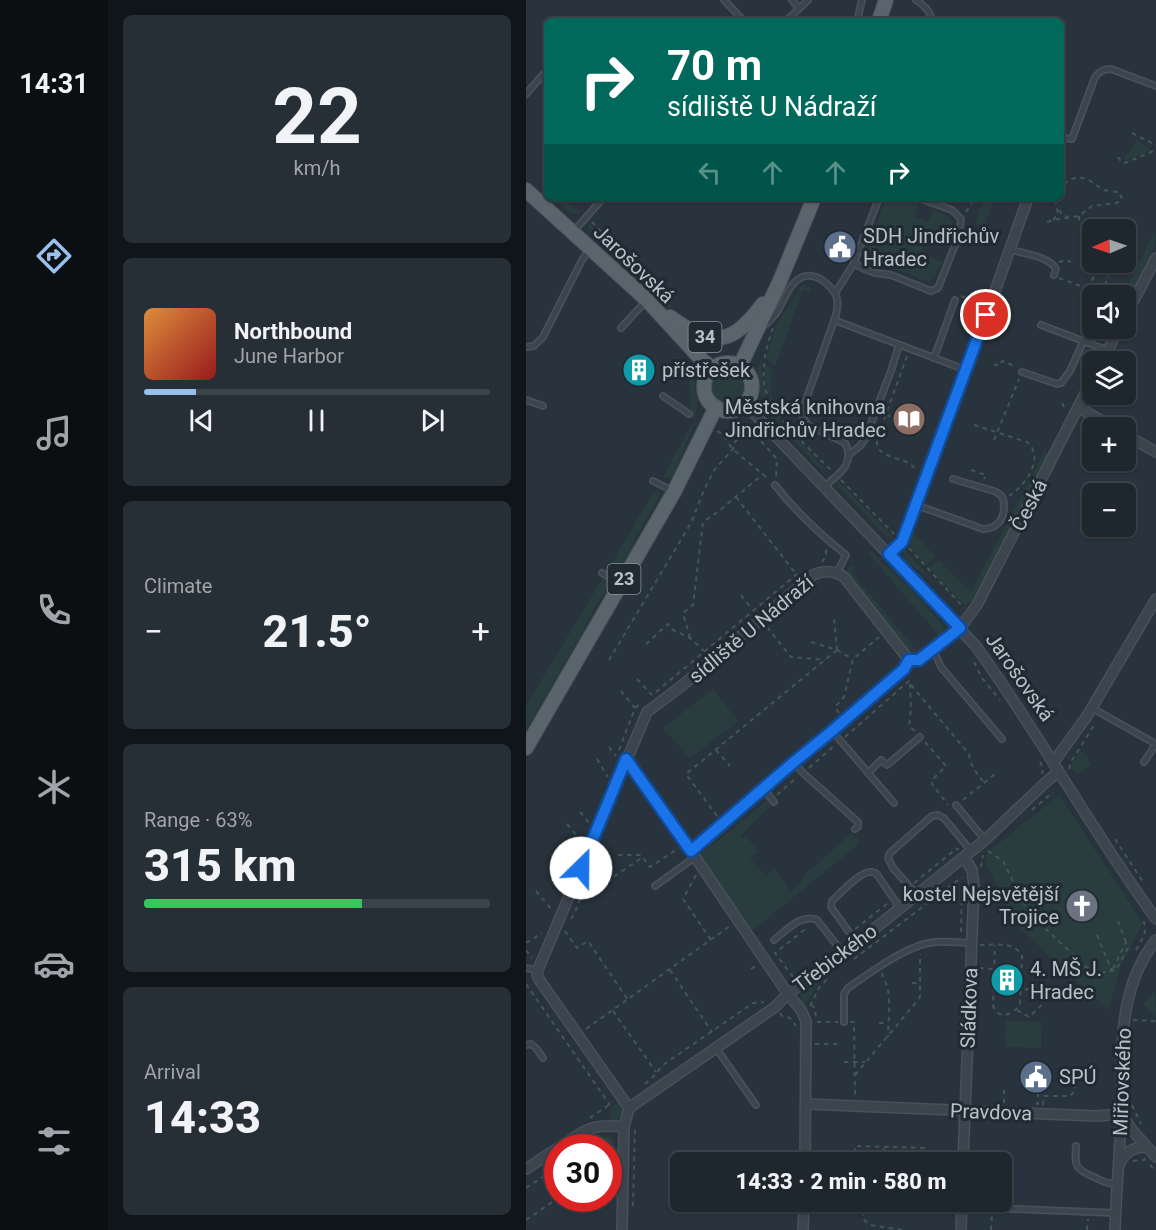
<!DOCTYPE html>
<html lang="en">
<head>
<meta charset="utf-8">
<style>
	body { margin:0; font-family:Roboto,sans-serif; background:#262e36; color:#f1f3f6; height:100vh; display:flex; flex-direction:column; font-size:22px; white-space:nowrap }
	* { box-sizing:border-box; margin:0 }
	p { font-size:20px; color:#a1a5aa }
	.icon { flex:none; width:33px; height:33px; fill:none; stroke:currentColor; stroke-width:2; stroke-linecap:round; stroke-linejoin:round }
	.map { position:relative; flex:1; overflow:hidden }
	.drawer { display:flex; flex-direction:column; gap:15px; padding:15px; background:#101519; width:418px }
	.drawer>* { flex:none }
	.banner { position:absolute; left:18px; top:18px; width:520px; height:183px; border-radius:9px; box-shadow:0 2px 4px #0004,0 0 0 2px #3c434a; background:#00695c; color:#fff; overflow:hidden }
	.needle { width:39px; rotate:268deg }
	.tools { position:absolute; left:556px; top:219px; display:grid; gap:12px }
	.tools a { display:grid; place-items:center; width:54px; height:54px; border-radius:9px; background:#1e262e; box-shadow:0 2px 4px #0004,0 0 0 2px #3c434a; font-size:30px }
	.speed { position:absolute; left:18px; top:1134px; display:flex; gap:12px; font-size:30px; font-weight:700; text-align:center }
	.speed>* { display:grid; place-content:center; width:78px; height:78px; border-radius:50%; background:#1e262e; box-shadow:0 2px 4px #0004,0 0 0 2px #3c434a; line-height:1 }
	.speed .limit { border:9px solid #d22; background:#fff; color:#111 }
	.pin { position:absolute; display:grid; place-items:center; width:51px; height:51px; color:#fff; margin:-26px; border:3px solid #fff; border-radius:50%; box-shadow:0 2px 6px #0007 }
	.me { position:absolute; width:66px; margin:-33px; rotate:23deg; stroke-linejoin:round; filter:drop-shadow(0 0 4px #0008) }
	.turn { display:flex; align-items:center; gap:21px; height:126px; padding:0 24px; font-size:27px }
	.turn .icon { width:78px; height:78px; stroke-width:2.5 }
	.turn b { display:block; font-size:42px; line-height:51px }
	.lanes { display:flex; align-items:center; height:57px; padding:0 24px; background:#0003; justify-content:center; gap:30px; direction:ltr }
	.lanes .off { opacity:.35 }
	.big { font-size:45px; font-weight:800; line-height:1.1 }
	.drawer .widget { flex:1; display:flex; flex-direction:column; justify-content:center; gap:9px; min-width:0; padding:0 21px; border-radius:9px; background:#262e36 }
	.drawer .dial { align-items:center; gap:0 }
	.dial b { font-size:78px; line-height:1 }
	.song { display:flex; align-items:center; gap:18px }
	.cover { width:72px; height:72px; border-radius:9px; background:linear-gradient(135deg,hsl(30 70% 55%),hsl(0 70% 35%)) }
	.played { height:6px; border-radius:3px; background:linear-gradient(90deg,#99bfec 15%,#3c434a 15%) }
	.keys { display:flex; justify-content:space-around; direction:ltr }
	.heat { display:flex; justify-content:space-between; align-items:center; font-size:33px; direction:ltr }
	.charge { height:9px; border-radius:4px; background:linear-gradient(90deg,#34c759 63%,#3c434a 0) }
	.trip { position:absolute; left:144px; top:1152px; width:342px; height:60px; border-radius:9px; background:#1e262e; box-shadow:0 2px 4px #0004,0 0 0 2px #3c434a; font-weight:800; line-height:60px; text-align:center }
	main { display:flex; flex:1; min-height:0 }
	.tab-bar { display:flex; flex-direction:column; width:108px; justify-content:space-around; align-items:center; background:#0c0f12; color:#a1a5aa }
	.tab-bar .icon { width:42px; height:42px }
	.tab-bar .active { color:#99bfec }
	.tab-bar b { font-size:27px; color:#f1f3f6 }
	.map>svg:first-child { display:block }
	.green { fill:#2a3d3e }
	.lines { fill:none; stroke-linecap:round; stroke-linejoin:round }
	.service-casing { stroke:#48505a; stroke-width:8 }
	.minor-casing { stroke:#48505a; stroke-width:12 }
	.primary-casing { stroke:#48505a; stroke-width:16 }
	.path { stroke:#435656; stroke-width:2; stroke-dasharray:4.5 4.5; stroke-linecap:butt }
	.service { stroke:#3c444e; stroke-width:4.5 }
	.minor { stroke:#3c444e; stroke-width:9 }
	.primary { stroke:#5a646d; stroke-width:14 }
	.route-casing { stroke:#114b97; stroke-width:15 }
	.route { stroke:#1a73e8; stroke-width:10 }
	.labels { text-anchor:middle; stroke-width:6; stroke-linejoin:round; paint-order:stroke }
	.shield { fill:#212933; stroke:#8b939b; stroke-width:1.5 }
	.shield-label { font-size:18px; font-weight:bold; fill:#b8c0c8 }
	.poi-label { font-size:20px; fill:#b8c0c8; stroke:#212933; text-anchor:start }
	.street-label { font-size:20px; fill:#b8c0c8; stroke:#212933 }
</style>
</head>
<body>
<main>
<nav class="tab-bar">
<b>14:31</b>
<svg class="icon active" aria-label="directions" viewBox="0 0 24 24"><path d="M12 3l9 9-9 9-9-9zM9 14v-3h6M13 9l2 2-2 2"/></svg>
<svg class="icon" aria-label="music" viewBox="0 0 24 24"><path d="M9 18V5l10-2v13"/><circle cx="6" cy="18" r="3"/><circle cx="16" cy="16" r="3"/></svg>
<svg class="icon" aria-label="phone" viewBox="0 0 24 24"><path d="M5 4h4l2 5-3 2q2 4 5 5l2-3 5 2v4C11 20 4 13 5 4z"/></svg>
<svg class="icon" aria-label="climate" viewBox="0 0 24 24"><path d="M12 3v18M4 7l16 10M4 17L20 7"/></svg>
<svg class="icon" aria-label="car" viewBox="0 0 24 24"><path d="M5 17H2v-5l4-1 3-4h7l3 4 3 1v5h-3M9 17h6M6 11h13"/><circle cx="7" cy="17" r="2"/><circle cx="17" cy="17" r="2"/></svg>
<svg class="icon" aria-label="filters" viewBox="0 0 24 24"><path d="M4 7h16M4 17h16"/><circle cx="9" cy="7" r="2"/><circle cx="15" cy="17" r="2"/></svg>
</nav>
<section class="drawer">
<div class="widget dial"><b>22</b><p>km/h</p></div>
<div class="widget">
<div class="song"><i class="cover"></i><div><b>Northbound</b><p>June Harbor</p></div></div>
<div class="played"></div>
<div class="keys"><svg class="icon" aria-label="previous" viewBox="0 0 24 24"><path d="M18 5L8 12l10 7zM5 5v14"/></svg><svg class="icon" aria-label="pause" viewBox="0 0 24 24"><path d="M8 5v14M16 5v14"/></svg><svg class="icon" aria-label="next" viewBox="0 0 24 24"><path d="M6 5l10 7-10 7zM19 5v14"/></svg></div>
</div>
<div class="widget"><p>Climate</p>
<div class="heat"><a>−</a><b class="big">21.5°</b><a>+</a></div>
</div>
<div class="widget"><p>Range · 63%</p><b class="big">315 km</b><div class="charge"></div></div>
<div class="widget"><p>Arrival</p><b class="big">14:33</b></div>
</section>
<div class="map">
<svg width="630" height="1230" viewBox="0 0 630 1230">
	<rect width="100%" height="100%" fill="#28333d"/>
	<!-- green -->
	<g class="green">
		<polygon points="611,140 625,150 598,161 598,159 610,141"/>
		<path d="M29,198H36L54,213C42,216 37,206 29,198Z"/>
		<polygon points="360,198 375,198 393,204 389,217 402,222 407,210 419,214 425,219 427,231 423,239 403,231 395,252 416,262 410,274 403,281 400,281 344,259 343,261 338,259"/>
		<polygon points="452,198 468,198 458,227 449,224 457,201"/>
		<path d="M63,223L159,321C168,329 179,330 191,331L192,333H179L163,326L115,279L64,232L62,227Z"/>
		<polygon points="629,231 629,246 600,303 600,296 597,295"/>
		<polygon points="278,285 284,287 285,292 277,290 249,366 240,359 250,325 273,291 271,288"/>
		<polygon points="569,350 572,352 573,356 570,361 567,362 567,368 559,384 553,382"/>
		<path d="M234,359L236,361C235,376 237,389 242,403L240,406C233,393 230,373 234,359Z"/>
		<path d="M239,363L247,371C244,382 244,389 247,400L246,401L239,382Z"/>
		<path d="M164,369L166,370C169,385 173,403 169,419L165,416L163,374Z"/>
		<circle cx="201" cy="388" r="17"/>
		<polygon points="244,410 246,411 300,470 292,467 243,411"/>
		<polygon points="166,424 168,424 146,478 144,479 138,478 137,476"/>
		<polygon points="519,450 522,455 447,603 444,602 440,605 438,605 403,568 413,560 445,592"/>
		<polygon points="311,480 367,537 363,537 359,535 309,483"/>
		<path d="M130,490L134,492L130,503L108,539C106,552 97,564 87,572L82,570L128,491Z"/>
		<polygon points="386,532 409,556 400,565 381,543"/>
		<polygon points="378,549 403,577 379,561 377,554"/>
		<polygon points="345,551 388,592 417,626 418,630 416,636 408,641 405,640 412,634 342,553"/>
		<path d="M326,565L331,567L325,572L391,651L397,646L398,650C392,654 387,653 381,649L321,578L319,572Z"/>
		<polygon points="76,579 81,580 84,584 84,586 69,607 52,640 0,730 0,706"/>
		<polygon points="187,689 212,721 164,758 137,728"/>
		<polygon points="554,751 559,755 565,764 565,766 551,775 545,767"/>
		<polygon points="237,795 246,805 215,835 216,838 220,836 232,851 224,858 240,876 248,869 260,883 264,892 275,882 276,877 326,833 334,843 227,930 173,858 172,851 177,842 187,845 240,801 231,797"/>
		<polygon points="533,795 617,923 594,967 583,1010 560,991 488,922 460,863 461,853"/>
		<path d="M294,977H298C288,985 287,998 276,1006C272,990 283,986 294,977Z"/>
		<polygon points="629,992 630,1016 629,1016 617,1004"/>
		<polygon points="480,1021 516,1022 515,1048 479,1047"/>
		<polygon points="92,1103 96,1111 95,1116 92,1119 85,1120 85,1107"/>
		<polygon points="78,1137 84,1137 87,1140 88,1151 83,1150 82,1148 63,1147"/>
	</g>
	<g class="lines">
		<!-- service casing -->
		<g class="service-casing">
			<g id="service">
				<polyline points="198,0 218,21"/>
				<polyline points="266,0 273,8"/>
				<path d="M390,0C398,5 405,11 406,21"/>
				<polyline points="260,21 282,0"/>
				<polyline points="331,21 336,0"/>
				<polyline points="0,94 21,70"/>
				<path d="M536,138L546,139L569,77C574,71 578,69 585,69L630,86"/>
				<polyline points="49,230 77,198"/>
				<path d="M483,249C497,254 523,256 530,269L528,275"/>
				<polyline points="328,263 338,269 349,273 365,275 405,291 412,288 433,235 435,219 426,210 392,198"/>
				<polyline points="310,292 328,263 353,198"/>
				<polyline points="308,320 440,370"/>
				<path d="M239,325C243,322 246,318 249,315C259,301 265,273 286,276C293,277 297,280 302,285C312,294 313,302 310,315L275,414L282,425L319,443C330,463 313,474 299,486"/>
				<polyline points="515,325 581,350"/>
				<polyline points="95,328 119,302"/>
				<polyline points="0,347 8,346 17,337 56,260 63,250"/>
				<polyline points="408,358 429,300"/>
				<polyline points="496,372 531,384 535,383 544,371 558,340 568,328"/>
				<polyline points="137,396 163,414"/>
				<polyline points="0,400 17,406"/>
				<polyline points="323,455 335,445 339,439 365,371 373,345"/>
				<polyline points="127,481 145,490"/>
				<path d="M249,485C269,511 294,534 320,555L311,573"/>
				<path d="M390,505L457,529C470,529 478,520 478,507C478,503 478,500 476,497C475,494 471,493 468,491L427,479"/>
				<polyline points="76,573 93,582"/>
				<polyline points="407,649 415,667 476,739"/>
				<polyline points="566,708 630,744 618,762"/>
				<polyline points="307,732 368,803"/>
				<polyline points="268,762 277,773 332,822 332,827 329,829"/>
				<polyline points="342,773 355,760 361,765 394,737"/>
				<polyline points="239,790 248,802"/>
				<polyline points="430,805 459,840"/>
				<polyline points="129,886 169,857"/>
				<polyline points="391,895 367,868 362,858 364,853 406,816 412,815 418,818 445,851"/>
				<path d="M248,940C260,931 275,913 291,920L317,953"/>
				<path d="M331,943L305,907L306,901C314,894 334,871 345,872C347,872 348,873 350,873L374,908"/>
				<polyline points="0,968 6,969 11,972"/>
				<path d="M318,1022V994L322,988C342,974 379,947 403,943C417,940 432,943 445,943"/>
				<polyline points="0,1045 5,1044 10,1048 17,1058"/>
				<polyline points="190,1048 230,1105"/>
				<path d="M550,1146C549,1165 548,1169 568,1177C577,1181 580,1184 591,1184"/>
				<polyline points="436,1207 589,1213"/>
			</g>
		</g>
		<!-- minor casing -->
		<g class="minor-casing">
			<g id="minor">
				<polyline points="600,315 630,258"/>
				<polyline points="576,362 593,328"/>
				<path d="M219,404L449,645C513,733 565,830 630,919"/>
				<polyline points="552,407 588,428"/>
				<polyline points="600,435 630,452"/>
				<polyline points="363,554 376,541 441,370 502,198"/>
				<polyline points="383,660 393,660 398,656 434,628 451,605 567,378"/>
				<polyline points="100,759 169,857 262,994 275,1010 280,1021 279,1162"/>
				<polyline points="527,763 561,716 630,599"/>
				<path d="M165,851C236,790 308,731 378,669L383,660"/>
				<polyline points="280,1104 571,1116 595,1114"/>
				<path d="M103,1108L12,978L11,972L121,712L158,684L287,575C298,570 307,570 318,577L383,660"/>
				<polyline points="103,1108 249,1007 262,994 317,954 459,840 519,783 532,772"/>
				<polyline points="595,1114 606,1130 630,1157"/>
				<path d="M33,1148C58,1130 66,1123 98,1127"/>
				<polyline points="437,1162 448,886 446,870 438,857"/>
				<path d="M594,1163C599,1152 608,1147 620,1147"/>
				<polyline points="0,1169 32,1148"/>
				<polyline points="96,1230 98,1127 103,1108"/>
				<polyline points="277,1230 278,1202"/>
				<polyline points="435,1230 436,1202"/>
				<path d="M589,1230C590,1192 594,1154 595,1116C597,1055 589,992 630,940"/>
			</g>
		</g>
		<!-- primary casing -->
		<g class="primary-casing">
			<g id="primary">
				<polyline points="353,21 360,0"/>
				<polyline points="0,190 121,300 176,360 187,369"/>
				<path d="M144,317C187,348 205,346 237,304"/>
				<circle cx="202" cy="387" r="24"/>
				<polyline points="214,366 253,283 288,198"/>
				<polyline points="0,748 148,492 190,407"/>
			</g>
		</g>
		<!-- path -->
		<g class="path">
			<polyline points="606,133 630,145"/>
			<polyline points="592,157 596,163 599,163 630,150"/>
			<polyline points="533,210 536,214 542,217"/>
			<polyline points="440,212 449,198"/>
			<path d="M553,216C553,225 560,231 567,235"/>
			<polyline points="527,220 532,214 529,198"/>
			<polyline points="66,222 146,304"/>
			<path d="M521,222L527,220L553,216L566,206L591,203L596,199L595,196L593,192C589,192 582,191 578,190C574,189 570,184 566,182C555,175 545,177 536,186"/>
			<polyline points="533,262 540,260 545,262"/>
			<polyline points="533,278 576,294 577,296"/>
			<polyline points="563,289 573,262"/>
			<polyline points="576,294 582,276"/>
			<polyline points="435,296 455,303"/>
			<path d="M247,328C241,345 236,363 238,382C241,413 285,450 307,472"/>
			<path d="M381,356L351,439C349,458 372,456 384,464C387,466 389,469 391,471"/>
			<polyline points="468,364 473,366 476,361 491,367"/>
			<polyline points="160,370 166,366"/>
			<polyline points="536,403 540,411"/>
			<polyline points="360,415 366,417"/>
			<polyline points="593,419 604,425"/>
			<path d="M448,425L501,442C520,457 499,486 483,496"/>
			<polyline points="221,430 236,442 251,459 250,478"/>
			<path d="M191,431C199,435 201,443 207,449C218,460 232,469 243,480"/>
			<polyline points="197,434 206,431 217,431"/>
			<polyline points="468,440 493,379"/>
			<polyline points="445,470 460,475 458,479"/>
			<polyline points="315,480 368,534"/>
			<polyline points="210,497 270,574"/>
			<polyline points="383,548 438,608"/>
			<polyline points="296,562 300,556 300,551 302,548"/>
			<polyline points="215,595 226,609"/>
			<polyline points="308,619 311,650"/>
			<polyline points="241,627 265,657 299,660"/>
			<polyline points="164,638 157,613 167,605 177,522 193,511 237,474"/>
			<polyline points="285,642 311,650 327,659"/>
			<polyline points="120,644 142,624 147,630 164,638 178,651"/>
			<polyline points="83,660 165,523 178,490 189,469 207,449 209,442 218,431 221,430 226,424"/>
			<polyline points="448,662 456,678 474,700"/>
			<polyline points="111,679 126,695"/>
			<polyline points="384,684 385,709 383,726 389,731"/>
			<path d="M385,685L443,754C444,766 451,773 458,783"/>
			<polyline points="95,691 109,708"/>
			<polyline points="130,692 271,574"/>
			<polyline points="313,713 309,707 318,697 327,659 353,637"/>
			<polyline points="319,737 383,681 383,678"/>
			<polyline points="399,742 420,766 405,781 406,784 422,805"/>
			<polyline points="83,747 90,756"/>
			<polyline points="93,750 109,708 114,704"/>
			<polyline points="190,750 204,766"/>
			<polyline points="71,759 82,777"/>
			<polyline points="514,762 517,768 516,774"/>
			<polyline points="283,768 310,744"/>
			<polyline points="543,769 545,762 568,725"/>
			<polyline points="251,795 271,777"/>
			<polyline points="437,800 470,773"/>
			<polyline points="506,810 527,792"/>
			<polyline points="54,812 64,824"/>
			<polyline points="191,816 160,774 311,650"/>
			<polyline points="41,824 56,842"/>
			<polyline points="589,839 617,882"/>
			<polyline points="462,851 477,861 502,912 560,967 574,973 590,970 602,948 600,942 586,971"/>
			<polyline points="92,855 115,855 124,867 153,848"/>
			<polyline points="455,867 457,855"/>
			<polyline points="170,875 157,899 185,940"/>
			<polyline points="26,879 35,891"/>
			<polyline points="388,883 430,849 433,849"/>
			<polyline points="10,891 26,910"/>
			<polyline points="45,919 48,915 54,899 117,857"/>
			<polyline points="592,921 600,942"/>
			<polyline points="329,929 362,903"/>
			<polyline points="39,931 51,948 62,941 102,1000"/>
			<polyline points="435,932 436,890 438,888"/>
			<polyline points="571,935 586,971"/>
			<polyline points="0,943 16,933"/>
			<path d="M454,945C469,945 489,941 496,956L494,1004C488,1015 471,1021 467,1005L469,945"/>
			<polyline points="0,950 6,958"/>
			<path d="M610,950C615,940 623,931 617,920"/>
			<polyline points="328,959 436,877"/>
			<polyline points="453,968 468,969"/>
			<polyline points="225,969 232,964"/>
			<polyline points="144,970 186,1032"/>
			<path d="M356,973L357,978C367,990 362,1022 362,1037"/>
			<polyline points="267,977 249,953 282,927"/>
			<polyline points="386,983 394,983"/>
			<polyline points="0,984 84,1105"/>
			<polyline points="285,1005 289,1008 290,1018"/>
			<polyline points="284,1006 293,988 302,978"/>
			<polyline points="491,1010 503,1017 522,999 526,992 508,987 495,991"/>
			<polyline points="87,1011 130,1072"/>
			<polyline points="254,1013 256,1016 264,1018 270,1026"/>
			<polyline points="607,1020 630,1021"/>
			<polyline points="291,1022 312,1022"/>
			<polyline points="324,1022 328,1022 329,1096"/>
			<polyline points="353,1023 362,1023"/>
			<polyline points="60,1029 204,926"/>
			<polyline points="289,1044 313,1044"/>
			<polyline points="318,1062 339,1062"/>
			<polyline points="329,1075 392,1000 394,997 394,954"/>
			<polyline points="119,1084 128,1076 130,1072 132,1071 137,1065 227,1003 238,1002"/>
			<polyline points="478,1103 478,1090"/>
			<polyline points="510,1104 512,1104 512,1090"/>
			<polyline points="517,1105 518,1096 544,1096 549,1091 549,1085"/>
			<polyline points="606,1105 615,1124"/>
			<polyline points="64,1118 87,1102"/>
			<polyline points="60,1148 76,1137"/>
			<polyline points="607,1161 618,1160 619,1158"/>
			<polyline points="329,1162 329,1146 398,1148 397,1162"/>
			<polyline points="357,1162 358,1147"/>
			<polyline points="624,1165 630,1171"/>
			<polyline points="0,1188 32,1167"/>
			<polyline points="56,1198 70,1200"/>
			<polyline points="338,1202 337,1219 344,1225 376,1230"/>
			<polyline points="393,1202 427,1203"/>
			<polyline points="107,1206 109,1125"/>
			<polyline points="0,1220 32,1198"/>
			<polyline points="465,1230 466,1215"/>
			<polyline points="561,1230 562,1219"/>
		</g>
		<!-- service -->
		<use href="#service" class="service"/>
		<!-- minor -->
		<use href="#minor" class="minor"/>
		<!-- primary -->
		<use href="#primary" class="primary"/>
	</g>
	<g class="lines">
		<!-- route casing -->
		<g class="route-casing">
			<polyline id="route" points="55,868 100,759 165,851 268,762 306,731 378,669 383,660 393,660 398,656 434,628 363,554 376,542 460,315"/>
		</g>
		<!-- route -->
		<use href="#route" class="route"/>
	</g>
	<!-- icons -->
	<defs>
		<g id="civic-disc" transform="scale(1.725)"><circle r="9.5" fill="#5c6f8a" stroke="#212933"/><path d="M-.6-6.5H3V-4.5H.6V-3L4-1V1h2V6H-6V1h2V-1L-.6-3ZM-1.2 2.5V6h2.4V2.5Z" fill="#fff"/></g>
		<g id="building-disc" transform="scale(1.725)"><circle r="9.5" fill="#0f9aa8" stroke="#212933"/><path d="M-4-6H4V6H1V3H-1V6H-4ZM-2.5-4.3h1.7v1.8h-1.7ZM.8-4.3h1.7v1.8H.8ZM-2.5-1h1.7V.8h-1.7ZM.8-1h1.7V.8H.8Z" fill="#fff"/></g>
		<g id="library-disc" transform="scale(1.725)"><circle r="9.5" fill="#8d6e63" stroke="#212933"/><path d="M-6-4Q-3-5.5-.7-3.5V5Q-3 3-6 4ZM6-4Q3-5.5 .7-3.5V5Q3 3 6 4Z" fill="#fff"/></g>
		<g id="church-disc" transform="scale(1.725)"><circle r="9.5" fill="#6b7280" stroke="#212933"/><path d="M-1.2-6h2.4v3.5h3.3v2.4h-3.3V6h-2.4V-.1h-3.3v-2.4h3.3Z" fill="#fff"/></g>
	</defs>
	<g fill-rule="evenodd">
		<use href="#civic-disc" x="314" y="247"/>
		<use href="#building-disc" x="113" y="370"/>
		<use href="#library-disc" x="383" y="419"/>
		<use href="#church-disc" x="556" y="906"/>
		<use href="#building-disc" x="481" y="980"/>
		<use href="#civic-disc" x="510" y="1077"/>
	</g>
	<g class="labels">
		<!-- shield labels -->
		<g class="shield">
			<rect x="162.5" y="322" width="33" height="30" rx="4.5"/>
			<rect x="81.5" y="564" width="33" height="30" rx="4.5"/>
		</g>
		<g class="shield-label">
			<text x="179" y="343">34</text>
			<text x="98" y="585">23</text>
		</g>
		<!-- poi labels -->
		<g class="poi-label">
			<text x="337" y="243">SDH Jindřichův<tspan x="337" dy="23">Hradec</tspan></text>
			<text x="136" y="377">přístřešek</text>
			<text x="360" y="414" text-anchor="end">Městská knihovna<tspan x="360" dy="23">Jindřichův Hradec</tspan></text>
			<text x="533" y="901" text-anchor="end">kostel Nejsvětější<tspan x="533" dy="23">Trojice</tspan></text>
			<text x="504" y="976">4. MŠ J.<tspan x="504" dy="23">Hradec</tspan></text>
			<text x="533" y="1084">SPÚ</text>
		</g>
		<!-- street labels -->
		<g class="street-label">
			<text transform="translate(108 264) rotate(44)" y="7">Jarošovská</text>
			<text transform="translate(503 505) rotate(-63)" y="7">Česká</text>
			<text transform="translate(225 629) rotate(-40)" y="7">sídliště U Nádraží</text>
			<text transform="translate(494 677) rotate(55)" y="7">Jarošovská</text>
			<text transform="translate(309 958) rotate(-37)" y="7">Třebického</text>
			<text transform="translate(443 1008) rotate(-88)" y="7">Sládkova</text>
			<text transform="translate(596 1082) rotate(-88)" y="7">Miřiovského</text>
			<text transform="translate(465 1112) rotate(2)" y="7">Pravdova</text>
		</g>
	</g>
</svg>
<div class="tools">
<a><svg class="needle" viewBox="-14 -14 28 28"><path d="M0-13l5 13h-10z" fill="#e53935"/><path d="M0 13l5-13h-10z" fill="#a1a5aa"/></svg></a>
<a><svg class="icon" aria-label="sound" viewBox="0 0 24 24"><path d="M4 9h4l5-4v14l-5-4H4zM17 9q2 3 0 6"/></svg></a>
<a><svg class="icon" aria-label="layers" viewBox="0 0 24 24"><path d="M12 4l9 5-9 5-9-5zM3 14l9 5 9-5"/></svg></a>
<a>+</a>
<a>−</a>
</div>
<div class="speed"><div class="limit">30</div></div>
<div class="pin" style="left:460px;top:315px;background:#d93025"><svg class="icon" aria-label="arrive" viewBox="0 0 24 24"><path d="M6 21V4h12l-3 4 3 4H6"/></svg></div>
<svg class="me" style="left:55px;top:868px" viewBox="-20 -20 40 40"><circle r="19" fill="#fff"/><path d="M0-13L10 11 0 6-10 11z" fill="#1a73e8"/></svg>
<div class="trip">14:33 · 2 min · 580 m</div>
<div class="banner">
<div class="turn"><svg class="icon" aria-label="right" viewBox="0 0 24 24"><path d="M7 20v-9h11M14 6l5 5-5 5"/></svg><div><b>70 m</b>sídliště U Nádraží</div></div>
<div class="lanes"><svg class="icon off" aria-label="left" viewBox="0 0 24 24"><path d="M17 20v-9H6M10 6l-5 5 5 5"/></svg><svg class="icon off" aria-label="ahead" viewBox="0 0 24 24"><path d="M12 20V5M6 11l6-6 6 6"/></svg><svg class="icon off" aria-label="ahead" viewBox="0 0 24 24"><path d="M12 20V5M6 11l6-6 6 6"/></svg><svg class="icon" aria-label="right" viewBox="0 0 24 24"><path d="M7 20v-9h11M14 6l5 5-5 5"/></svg></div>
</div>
</div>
</main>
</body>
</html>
